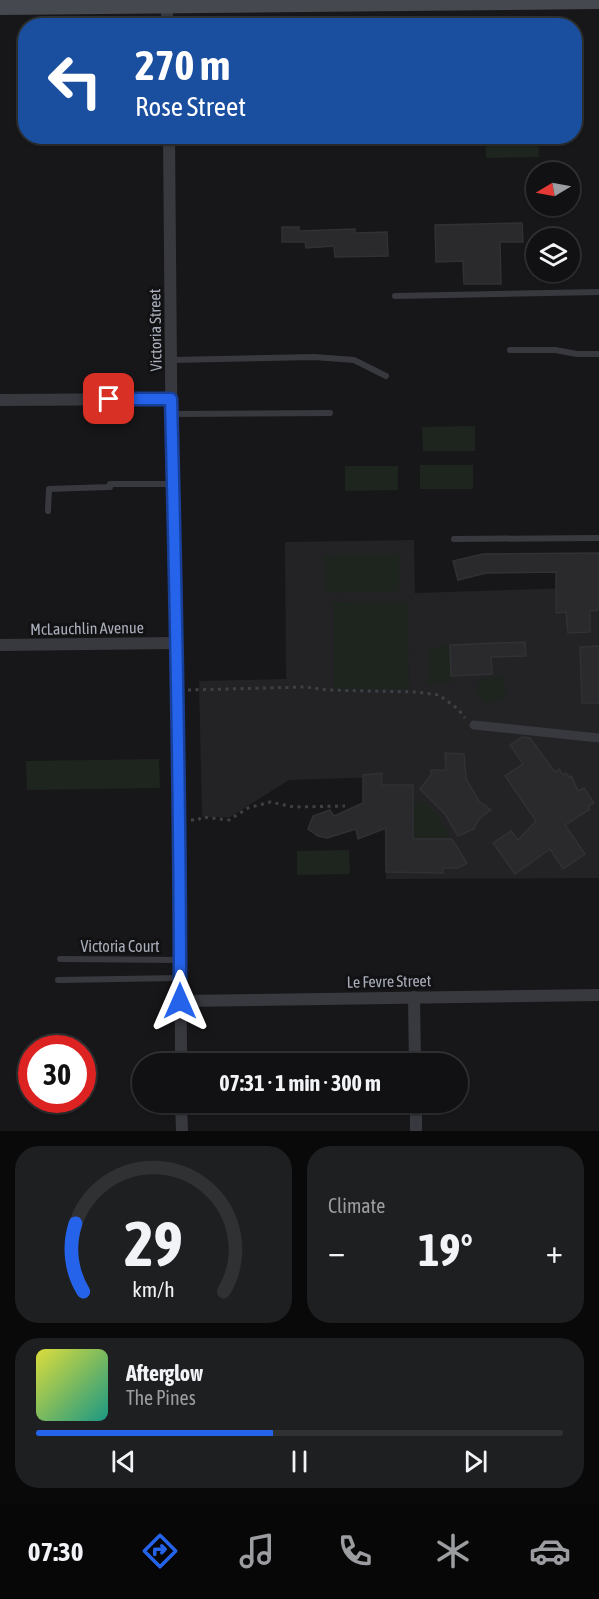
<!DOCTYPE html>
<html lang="en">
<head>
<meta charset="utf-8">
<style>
	body { margin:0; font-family:"Asap Condensed",sans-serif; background:#1e1f21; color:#f1f3f6; height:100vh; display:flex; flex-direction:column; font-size:22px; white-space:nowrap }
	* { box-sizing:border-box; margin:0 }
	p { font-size:20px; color:#9c9da0 }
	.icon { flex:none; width:33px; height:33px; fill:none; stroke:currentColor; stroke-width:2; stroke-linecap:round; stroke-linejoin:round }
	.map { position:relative; height:1131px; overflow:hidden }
	.details { display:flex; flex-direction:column; gap:15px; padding:15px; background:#09090a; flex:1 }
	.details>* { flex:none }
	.banner { position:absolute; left:18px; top:18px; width:564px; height:126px; border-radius:24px; box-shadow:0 2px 4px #0004,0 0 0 2px #303133; background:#1a4fa0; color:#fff; overflow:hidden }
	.needle { width:39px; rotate:260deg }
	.fabs { position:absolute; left:526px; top:162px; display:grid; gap:12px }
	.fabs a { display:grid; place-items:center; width:54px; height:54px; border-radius:50%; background:#111113; box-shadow:0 2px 4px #0004,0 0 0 2px #303133; font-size:30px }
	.speed { position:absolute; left:18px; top:1035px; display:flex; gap:12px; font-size:30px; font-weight:700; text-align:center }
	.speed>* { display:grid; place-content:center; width:78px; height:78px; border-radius:50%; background:#111113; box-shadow:0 2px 4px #0004,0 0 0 2px #303133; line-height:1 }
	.speed .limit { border:9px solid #d22; background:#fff; color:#111 }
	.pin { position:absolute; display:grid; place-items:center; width:51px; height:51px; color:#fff; margin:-26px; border-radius:12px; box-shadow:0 3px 9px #0006 }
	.me { position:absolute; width:66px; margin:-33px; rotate:0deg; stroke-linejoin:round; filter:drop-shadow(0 0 4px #0008) }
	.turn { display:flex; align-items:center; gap:21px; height:126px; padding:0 18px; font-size:27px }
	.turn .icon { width:78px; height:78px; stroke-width:2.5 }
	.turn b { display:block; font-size:42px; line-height:51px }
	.big { font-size:45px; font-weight:700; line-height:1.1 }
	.details .tile { flex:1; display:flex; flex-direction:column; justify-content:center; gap:9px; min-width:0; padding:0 21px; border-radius:24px; background:#1e1f21 }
	.details .dial { align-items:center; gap:0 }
	.dial svg { height:156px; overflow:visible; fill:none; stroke:#303133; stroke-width:7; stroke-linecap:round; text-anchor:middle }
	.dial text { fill:#f1f3f6; stroke:none }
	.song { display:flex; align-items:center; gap:18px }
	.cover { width:72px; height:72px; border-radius:9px; background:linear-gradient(135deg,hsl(60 70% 55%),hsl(170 70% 35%)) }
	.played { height:6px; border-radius:3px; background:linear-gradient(90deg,#2563eb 45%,#303133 45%) }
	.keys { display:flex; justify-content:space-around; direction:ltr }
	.heat { display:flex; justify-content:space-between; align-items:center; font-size:33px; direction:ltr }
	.details .tiles { flex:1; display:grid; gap:15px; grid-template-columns:1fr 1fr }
	.tile:last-child { grid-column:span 2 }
	.trip { position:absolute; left:132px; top:1053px; width:336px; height:60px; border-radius:30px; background:#111113; box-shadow:0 2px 4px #0004,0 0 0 2px #303133; font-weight:700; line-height:60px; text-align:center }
	.dock { display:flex; height:96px; justify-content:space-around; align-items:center; background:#070708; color:#9c9da0 }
	.dock .icon { width:42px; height:42px }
	.dock .selected { color:#2563eb }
	.dock b { font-size:27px; color:#f1f3f6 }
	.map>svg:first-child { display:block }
	.built { fill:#232326 }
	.green { fill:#1d251e }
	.building { fill:#2a2a2d; stroke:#313135; stroke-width:1.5 }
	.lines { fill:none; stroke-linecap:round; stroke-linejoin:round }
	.path { stroke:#3e4046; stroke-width:3; stroke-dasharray:3 4.5; stroke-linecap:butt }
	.service { stroke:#38393f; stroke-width:6 }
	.pedestrian { stroke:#38393f; stroke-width:9 }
	.minor { stroke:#38393f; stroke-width:12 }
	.secondary { stroke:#46484f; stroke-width:16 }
	.route-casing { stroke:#184099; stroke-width:15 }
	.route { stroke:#2563eb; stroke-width:10 }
	.labels { text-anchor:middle; stroke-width:6; stroke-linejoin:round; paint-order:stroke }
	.street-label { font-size:16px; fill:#a9aeba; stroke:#121214 }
</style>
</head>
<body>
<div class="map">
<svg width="599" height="1131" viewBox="0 0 599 1131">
	<rect width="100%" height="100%" fill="#171719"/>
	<!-- built -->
	<polygon class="built" points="414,540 415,593 599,587 599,878 386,879 383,777 289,780 230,817 202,817 199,681 286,679 285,542"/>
	<!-- green -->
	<g class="green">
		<polygon points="485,137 538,137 539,157 486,158"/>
		<polygon points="475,426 475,451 423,451 422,427"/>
		<rect x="420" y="465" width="53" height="24"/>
		<polygon points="345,466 398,466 398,490 345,491"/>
		<polygon points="399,555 399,591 325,593 324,556"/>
		<polygon points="334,602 408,603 409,689 334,689"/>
		<polygon points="450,645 452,682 429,684 428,650"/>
		<polygon points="503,675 506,698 487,704 479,698 477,687 482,679"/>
		<polygon points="159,759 160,788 27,790 26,761"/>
		<polygon points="424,801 440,819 451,836 445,839 413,839 414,803"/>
		<polygon points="349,850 350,874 297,875 297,851"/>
	</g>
	<!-- building -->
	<g class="building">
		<polygon points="522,223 523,242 500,242 501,284 464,284 463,261 436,262 435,225"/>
		<polygon points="282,227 299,227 299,231 355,229 355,233 387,232 388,256 335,257 334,246 306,248 305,242 282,242"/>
		<polygon points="599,553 599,610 590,611 590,632 568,633 566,612 556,613 556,572 486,573 458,580 453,561 483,554"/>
		<polygon points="525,642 526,656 491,657 492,674 451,676 450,645"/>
		<polygon points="599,646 599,703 582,703 580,647"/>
		<polygon points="522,737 530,738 555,772 559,769 563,775 566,773 568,776 572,777 578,791 584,788 594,803 588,806 590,809 565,825 585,854 563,869 550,849 515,874 493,843 511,831 518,840 536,821 505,776 523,764 510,745"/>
		<polygon points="445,753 464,754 466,779 479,801 491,810 479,819 474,829 458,836 445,814 420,789 431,775 431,770 446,770"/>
		<polygon points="382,773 382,785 413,785 413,839 452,839 467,863 458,868 443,868 443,873 386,872 386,828 358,839 356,829 327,838 318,836 308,829 313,816 330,810 334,816 363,803 363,775"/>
	</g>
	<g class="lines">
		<!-- path -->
		<g class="path">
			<polyline points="188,690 305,687 328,690 416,692 439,695 458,709 465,718"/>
			<polyline points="191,820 198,820 202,817 229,820 248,808 270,802 294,807 345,806"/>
		</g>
		<!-- service -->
		<g class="service">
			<polyline points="395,296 599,292"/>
			<polyline points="510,350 555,350 577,354 599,354"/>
			<polyline points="172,360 314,357 354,360 386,376"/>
			<polyline points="172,414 330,413"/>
			<polyline points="48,511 49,489 110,487 110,484 172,484"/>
			<polyline points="454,539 599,538"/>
			<polyline points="60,959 180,960"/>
			<polyline points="58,980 180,978"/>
		</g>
		<!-- pedestrian -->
		<polyline class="pedestrian" points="474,725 599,738"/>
		<!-- minor -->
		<g class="minor">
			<polyline points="167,5 167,26"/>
			<polyline points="169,136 172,484 180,820 181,1064"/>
			<polyline points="0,400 171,399"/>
			<polyline points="0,645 175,643"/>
			<polyline points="414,997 415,1064"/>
			<polyline points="180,1001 599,995"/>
			<polyline points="181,1102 182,1131"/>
			<polyline points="416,1102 416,1131"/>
		</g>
		<!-- secondary -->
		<polyline class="secondary" points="0,7 599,1"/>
	</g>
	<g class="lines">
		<!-- route casing -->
		<g class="route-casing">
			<path id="route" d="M109,399H171C176,599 180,800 180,1001"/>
		</g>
		<!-- route -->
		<use href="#route" class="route"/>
	</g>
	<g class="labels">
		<!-- street labels -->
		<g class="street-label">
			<text transform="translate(155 330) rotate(-91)" y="6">Victoria Street</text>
			<text transform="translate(87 628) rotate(-1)" y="6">McLauchlin Avenue</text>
			<text x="120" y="952">Victoria Court</text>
			<text transform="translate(389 981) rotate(-1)" y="6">Le Fevre Street</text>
		</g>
	</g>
</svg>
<div class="fabs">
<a><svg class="needle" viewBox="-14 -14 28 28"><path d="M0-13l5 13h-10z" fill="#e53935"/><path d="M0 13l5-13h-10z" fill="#9c9da0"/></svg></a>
<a><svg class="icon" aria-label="layers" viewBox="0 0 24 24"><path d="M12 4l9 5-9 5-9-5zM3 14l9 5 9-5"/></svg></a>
</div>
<div class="speed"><div class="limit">30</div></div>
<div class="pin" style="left:109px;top:399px;background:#d93025"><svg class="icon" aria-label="arrive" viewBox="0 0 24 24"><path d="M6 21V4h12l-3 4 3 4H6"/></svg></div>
<svg class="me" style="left:180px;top:1001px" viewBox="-20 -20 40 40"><path d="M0-17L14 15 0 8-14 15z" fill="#2563eb" stroke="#fff" stroke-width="4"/></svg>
<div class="trip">07:31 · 1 min · 300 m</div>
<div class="banner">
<div class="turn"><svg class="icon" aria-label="left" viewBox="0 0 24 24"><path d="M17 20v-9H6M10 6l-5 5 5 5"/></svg><div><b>270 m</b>Rose Street</div></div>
</div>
</div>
<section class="details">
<div class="tiles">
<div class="tile dial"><svg viewBox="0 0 100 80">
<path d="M14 69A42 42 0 1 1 86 69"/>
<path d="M14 69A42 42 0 0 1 10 34" stroke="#2563eb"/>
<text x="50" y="56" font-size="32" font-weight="700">29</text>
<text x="50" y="72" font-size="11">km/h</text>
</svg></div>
<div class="tile"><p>Climate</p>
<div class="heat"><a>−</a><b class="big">19°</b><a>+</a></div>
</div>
<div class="tile">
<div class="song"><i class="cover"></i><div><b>Afterglow</b><p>The Pines</p></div></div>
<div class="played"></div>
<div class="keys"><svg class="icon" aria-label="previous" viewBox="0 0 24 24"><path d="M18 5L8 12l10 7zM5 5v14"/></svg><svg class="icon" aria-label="pause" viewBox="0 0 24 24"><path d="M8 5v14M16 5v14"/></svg><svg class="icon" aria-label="next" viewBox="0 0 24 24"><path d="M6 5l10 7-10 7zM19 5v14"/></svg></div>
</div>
</div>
</section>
<nav class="dock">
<b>07:30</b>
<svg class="icon selected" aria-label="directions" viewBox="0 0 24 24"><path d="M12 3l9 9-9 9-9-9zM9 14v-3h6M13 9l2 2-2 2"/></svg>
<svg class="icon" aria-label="music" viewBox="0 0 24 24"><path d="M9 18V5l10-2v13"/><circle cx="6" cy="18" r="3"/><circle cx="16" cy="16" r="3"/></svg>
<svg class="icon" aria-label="phone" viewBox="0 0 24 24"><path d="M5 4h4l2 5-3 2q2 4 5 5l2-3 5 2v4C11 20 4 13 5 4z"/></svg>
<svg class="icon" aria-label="climate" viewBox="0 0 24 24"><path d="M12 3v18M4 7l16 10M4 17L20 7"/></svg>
<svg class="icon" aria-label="car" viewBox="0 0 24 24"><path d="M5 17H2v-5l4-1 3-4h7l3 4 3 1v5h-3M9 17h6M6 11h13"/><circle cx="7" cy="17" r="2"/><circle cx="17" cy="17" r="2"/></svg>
</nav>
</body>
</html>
